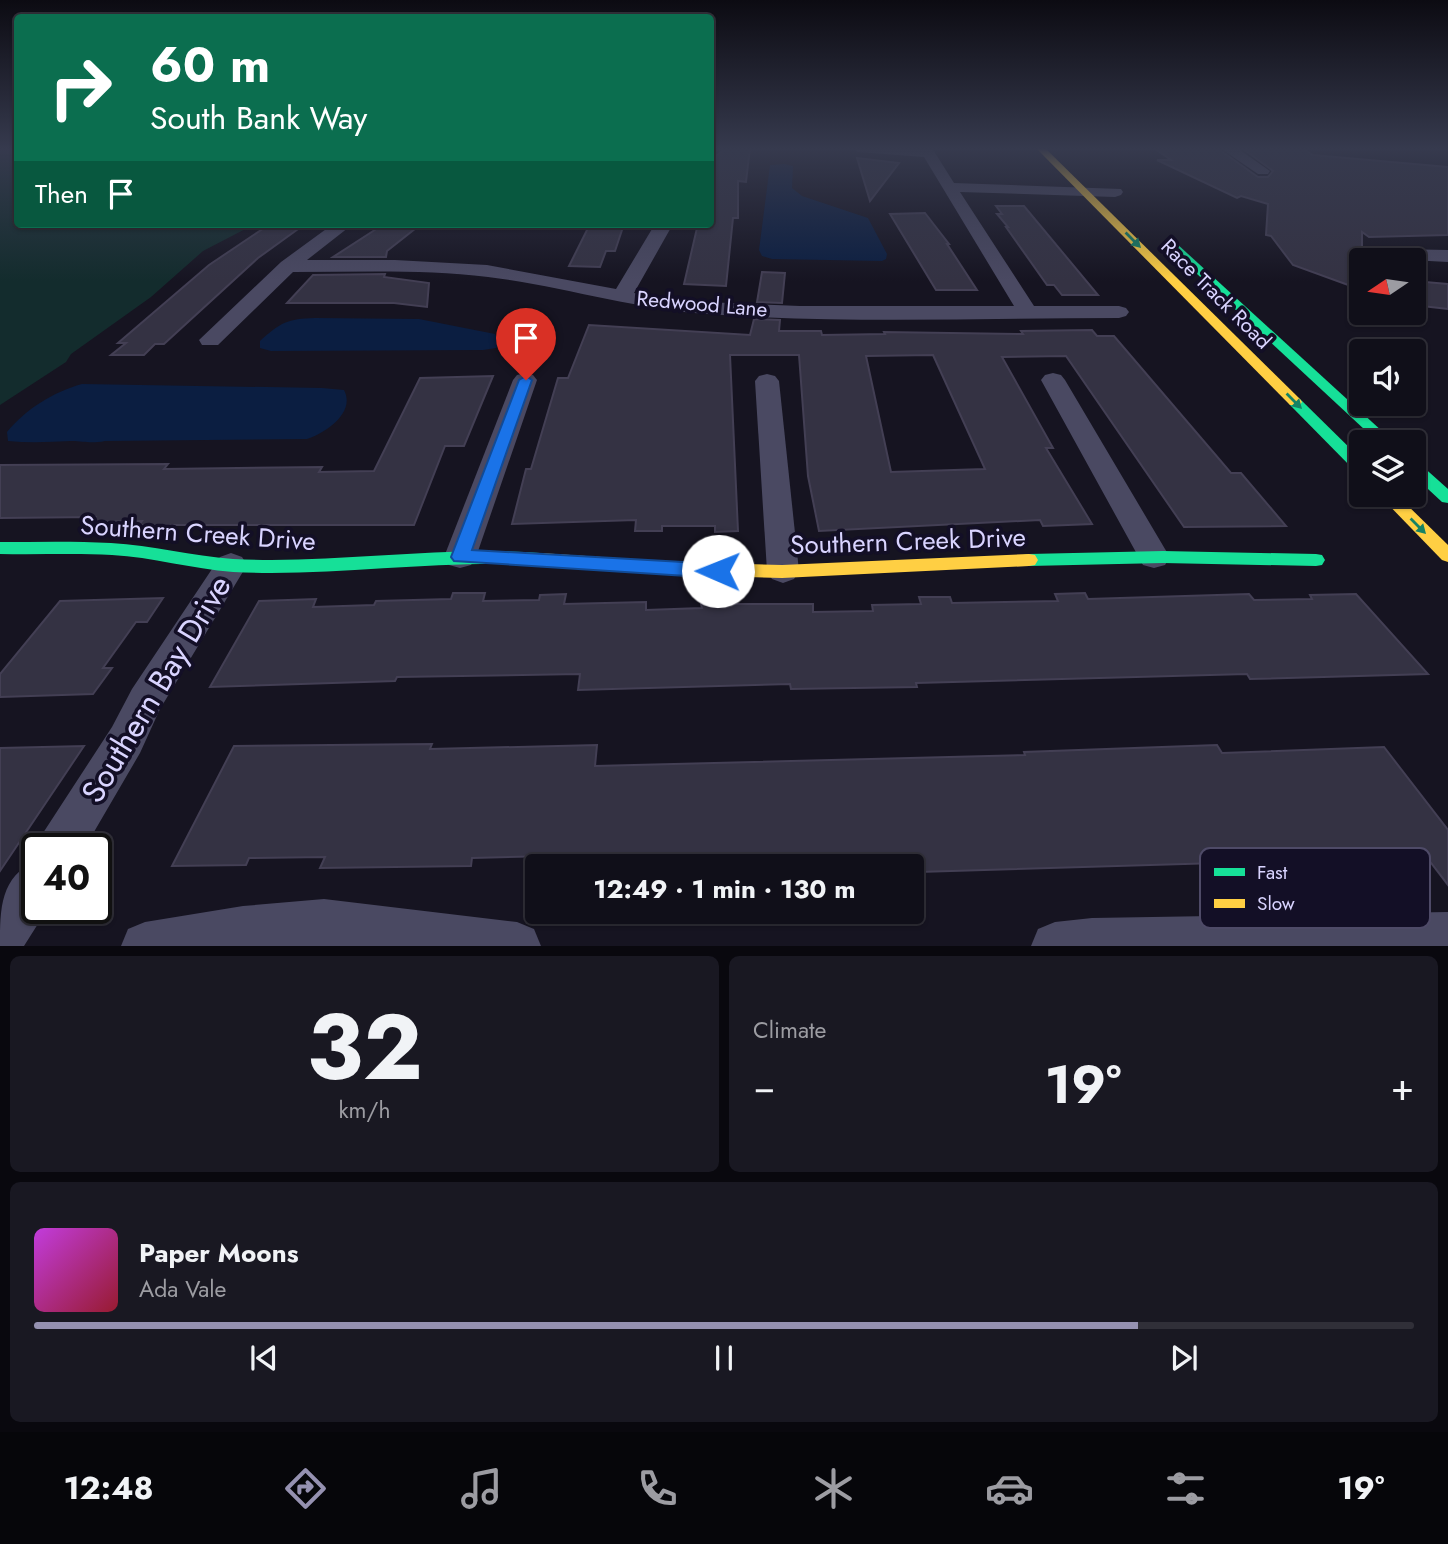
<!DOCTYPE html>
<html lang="en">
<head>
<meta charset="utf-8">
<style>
	body { margin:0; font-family:Jost,sans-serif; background:#191822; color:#f1f3f6; height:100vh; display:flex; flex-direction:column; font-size:26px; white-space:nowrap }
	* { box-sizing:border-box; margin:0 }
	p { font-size:23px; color:#9c9ca2 }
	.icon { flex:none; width:38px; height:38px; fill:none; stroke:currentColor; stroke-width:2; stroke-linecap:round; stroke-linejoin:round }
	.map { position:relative; height:946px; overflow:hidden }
	.panel { display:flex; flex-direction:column; gap:10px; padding:10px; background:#09080e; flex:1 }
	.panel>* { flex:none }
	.top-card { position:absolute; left:14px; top:14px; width:700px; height:214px; border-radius:7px; box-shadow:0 2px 5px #0004,0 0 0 2px #302f38; background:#0b6e4f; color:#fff; overflow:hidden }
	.needle { width:46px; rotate:257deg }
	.controls { position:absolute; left:1349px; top:248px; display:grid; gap:14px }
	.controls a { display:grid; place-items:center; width:77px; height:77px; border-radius:7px; background:#100f19; box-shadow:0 2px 5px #0004,0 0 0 2px #302f38; font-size:35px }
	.speed { position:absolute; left:21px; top:833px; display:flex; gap:14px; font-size:35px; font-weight:700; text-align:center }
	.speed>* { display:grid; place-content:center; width:91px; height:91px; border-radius:50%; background:#100f19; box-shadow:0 2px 5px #0004,0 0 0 2px #302f38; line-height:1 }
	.speed .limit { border:4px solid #111; border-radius:10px; background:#fff; color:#111 }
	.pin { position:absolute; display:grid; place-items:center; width:60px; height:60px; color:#fff; margin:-72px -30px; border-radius:50% 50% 50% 0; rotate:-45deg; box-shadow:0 0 7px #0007 }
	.pin .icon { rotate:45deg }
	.me { position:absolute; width:77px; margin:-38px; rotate:271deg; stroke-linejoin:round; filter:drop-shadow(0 0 5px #0008) }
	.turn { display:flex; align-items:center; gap:24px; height:147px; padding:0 21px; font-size:32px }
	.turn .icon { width:91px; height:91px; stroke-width:2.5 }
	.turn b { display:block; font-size:49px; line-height:60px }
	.then { display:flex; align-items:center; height:66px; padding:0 21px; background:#0003; gap:14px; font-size:26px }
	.big { font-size:52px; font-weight:700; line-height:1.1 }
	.panel .widget { flex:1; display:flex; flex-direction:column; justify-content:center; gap:10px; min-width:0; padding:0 24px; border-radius:10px; background:#191822 }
	.panel .dial { align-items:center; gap:0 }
	.dial b { font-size:91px; line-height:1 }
	.song { display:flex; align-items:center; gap:21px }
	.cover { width:84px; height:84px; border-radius:10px; background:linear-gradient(135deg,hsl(290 70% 55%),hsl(350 70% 35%)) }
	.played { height:7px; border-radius:4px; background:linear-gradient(90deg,#9591b1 80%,#302f38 80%) }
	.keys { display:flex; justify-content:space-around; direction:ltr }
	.heat { display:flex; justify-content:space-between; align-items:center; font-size:38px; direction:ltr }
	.panel .tiles { flex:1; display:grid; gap:10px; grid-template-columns:1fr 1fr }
	.widget:last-child { grid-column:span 2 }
	.trip { position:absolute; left:525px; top:854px; width:399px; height:70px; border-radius:7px; background:#100f19; box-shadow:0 2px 5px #0004,0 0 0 2px #302f38; font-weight:700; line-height:70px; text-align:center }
	.tabs { display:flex; height:112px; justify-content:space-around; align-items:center; background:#06060a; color:#9c9ca2 }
	.tabs .icon { width:49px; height:49px }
	.tabs .active { color:#9591b1 }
	.tabs b { font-size:32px; color:#f1f3f6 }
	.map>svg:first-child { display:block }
	.green { fill:#132c2d }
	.water { fill:#0b1e41 }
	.building { fill:#343243; stroke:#433f54; stroke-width:2; fill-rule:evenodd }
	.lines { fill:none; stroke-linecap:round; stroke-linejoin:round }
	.street { fill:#4a4962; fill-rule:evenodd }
	.fast { fill:#16e098; fill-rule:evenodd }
	.slow { fill:#ffcf43; fill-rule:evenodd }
	.oneway { fill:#158265 }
	.route { fill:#1a73e8; stroke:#114b97; stroke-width:2 }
	.labels { text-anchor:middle; stroke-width:7; stroke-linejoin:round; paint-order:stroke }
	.far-street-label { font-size:21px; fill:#d9d4ff; stroke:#130f26 }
	.street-label { font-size:26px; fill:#d9d4ff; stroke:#130f26 }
	.near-street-label { font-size:32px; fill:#d9d4ff; stroke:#130f26 }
	.key { fill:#130f26; stroke:#4e4a67; stroke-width:2 }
	.key-label { font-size:19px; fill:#d9d4ff }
</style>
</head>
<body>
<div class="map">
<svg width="1448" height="946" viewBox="0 0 1448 946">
	<rect width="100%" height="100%" fill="#161421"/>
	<!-- green -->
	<polygon class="green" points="0,148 17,148 18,224 255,224 203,251 151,297 71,354 66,362 0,405"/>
	<!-- water -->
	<g class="water">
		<polygon points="784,164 793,166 792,188 802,196 868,218 887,254 886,259 882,261 772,259 762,256 759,250 770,165"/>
		<path d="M315,318L419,319L495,334L500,343L496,348L483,350L271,351L260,348V341C281,322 287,319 315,318Z"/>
		<path d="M82,384L322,388L344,390C356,413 325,433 307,439L105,441C89,444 85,441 71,441C50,442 29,443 8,441L7,432C26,409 53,392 82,384Z"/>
	</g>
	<!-- building -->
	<g class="building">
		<polygon points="726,148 750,148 746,182 738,181 738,218 733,218 726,286 684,284 697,228 710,224 710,183 716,156"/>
		<polygon points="1154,148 1217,148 1258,177 1268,177 1273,171 1242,148 1302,148 1313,155 1448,167 1448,235 1369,237 1362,232 1362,290 1293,265 1271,236 1266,235 1268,204 1241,196 1237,198 1157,160 1171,160"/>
		<polygon points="857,158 899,163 870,201"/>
		<polygon points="996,206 1024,206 1098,295 1062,295 1054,285 1047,285 1006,227 1008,227 997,214 1002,214"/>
		<polygon points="925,213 949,244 947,244 977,290 936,290 890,214"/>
		<polygon points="270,224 305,224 258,258 164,344 155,344 144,355 111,355 126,343 118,343 209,265"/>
		<polygon points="590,224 624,224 615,251 606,251 600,267 569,266"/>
		<polygon points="381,226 416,228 387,251 386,257 333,257"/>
		<polygon points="762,272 785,273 782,303 757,302"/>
		<polygon points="385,274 384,277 429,283 427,307 394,303 287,303 313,275"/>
		<polygon points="1414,281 1448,284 1448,309 1414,305"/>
		<path d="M754,319L780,320L779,331H821L822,335L885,334L884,332L1023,334L1021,331L1092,330L1097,336H1114L1231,473H1241L1286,526L1184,527L1066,356L1002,357L1053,448H1046L1092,524L1043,526L1040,520L819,531L808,476L799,355H730L738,531L715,532V526H662V531H635L636,520L512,524L526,469H531L558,378H568L589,325L750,335ZM933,355L985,469L891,472L866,356Z"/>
		<polygon points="493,376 464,446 445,446 414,525 139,525 142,521 90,522 95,517 0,518 0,465 168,464 164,469 322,467 319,472 374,471 420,378"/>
		<polygon points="453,593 485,593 483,601 539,600 540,595 566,594 564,604 646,602 646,610 702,608 701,604 813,604 813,612 873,611 872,605 921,604 919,597 950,597 952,603 1058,601 1055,594 1085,593 1088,599 1249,594 1254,600 1312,599 1310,595 1356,594 1428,674 1250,679 1247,674 916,683 917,687 791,689 790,684 578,690 580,674 397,677 395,681 210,687 259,601 316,599 313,607 374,605 376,601 451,599"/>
		<polygon points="163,598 147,622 136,622 103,668 112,668 93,694 0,697 0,674 60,601"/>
		<polygon points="432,744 430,749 597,745 595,766 1025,755 1024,752 1217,745 1222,753 1384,747 1448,830 1448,885 1428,859 1356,861 1363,871 1327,873 1324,868 1222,872 1218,863 918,872 912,872 912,866 549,866 550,856 472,858 471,866 320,868 325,857 249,858 246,865 172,866 234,746"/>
		<polygon points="84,746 0,871 0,748"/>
	</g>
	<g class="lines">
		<!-- street -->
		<g class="street">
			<path d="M851,148H932L954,183L1121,189L1123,192L1121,195L1115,197L960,192L1034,306H1119L1126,308L1129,312L1126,316L1119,318C982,318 844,324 707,314C633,309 562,286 488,277C424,269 358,272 293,272L218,345H202L199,340L281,262L333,224H353L307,260H395L487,265L616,289L655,224H673L634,293L706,302L800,306H1014L924,157L858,152Z"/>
			<polygon points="1220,148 1237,148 1270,171 1268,174 1258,174"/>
			<polygon points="1398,249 1448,250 1448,262 1391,259 1389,255"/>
			<polygon points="525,373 533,375 537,380 476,557 471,565 460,568 449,565 444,557 513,380 517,375"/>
			<polygon points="1053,373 1061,375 1065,380 1165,549 1170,557 1165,565 1154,568 1143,565 1041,380 1045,375"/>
			<polygon points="767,374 775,376 779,381 799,571 794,579 783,583 772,579 767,571 755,381 759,376"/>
			<polygon points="231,553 242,557 247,565 160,709 140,753 84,849 37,849 43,833 112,727 132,689 220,557"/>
			<path d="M37,860V908H48L24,946H0C0,908 0,877 37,860Z"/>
			<polygon points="324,899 517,922 534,929 541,946 121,946 128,929 145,922 243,906"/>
			<polygon points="1448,912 1448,946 1031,946 1038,929 1055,922 1092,918"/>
		</g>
		<!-- fast -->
		<g class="fast">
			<polygon points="1168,243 1176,243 1395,443 1379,443 1168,247"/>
			<polygon points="1295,398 1300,399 1362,460 1362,474 1356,472 1290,405 1288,402"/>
			<polygon points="1414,462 1420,464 1448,489 1448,503 1442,502 1414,476"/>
			<path d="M0,542C37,542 75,541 111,543C152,545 192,556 233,559C335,564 437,546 540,553L546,554L549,559L546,564L540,565C437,559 335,577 233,572C192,569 152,557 112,555C75,553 37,555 0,554Z"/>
			<polygon points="1163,551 1316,554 1322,555 1325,560 1322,565 1316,566 1163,563 1029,566 1023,565 1020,560 1023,555 1029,554"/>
		</g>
		<!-- slow -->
		<g class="slow">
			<polygon points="1036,148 1045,148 1300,399 1302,402 1300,405 1290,405"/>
			<polygon points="1379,495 1397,495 1448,545 1448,562 1442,560"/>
			<polygon points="540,553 678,562 782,565 1029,554 1035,555 1038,560 1035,565 1029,566 782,578 678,575 540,565 534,564 531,559 534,554"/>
		</g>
	</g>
	<!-- one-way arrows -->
	<defs><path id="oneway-solid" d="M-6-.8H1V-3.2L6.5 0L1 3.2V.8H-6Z" transform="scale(1.75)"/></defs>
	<g class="oneway">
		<use href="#oneway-solid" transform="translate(1133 240) rotate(45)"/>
		<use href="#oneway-solid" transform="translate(1294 401) rotate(45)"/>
		<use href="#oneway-solid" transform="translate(1418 526) rotate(45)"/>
	</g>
	<!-- sky -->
	<linearGradient id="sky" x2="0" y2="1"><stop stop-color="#0c0b12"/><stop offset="0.53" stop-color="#363a4e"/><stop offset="1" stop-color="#363a4e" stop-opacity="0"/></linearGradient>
	<rect width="1448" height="281" fill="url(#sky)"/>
	<!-- route -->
	<polygon class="route" points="526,376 532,380 472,550 718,564 725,566 727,571 725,576 718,578 454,561 451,557 519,380"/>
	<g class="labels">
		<!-- far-street labels -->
		<g class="far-street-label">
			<text transform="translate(1216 294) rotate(45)" y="7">Race Track Road</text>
			<text transform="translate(702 304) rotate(5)" y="7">Redwood Lane</text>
		</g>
		<!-- street labels -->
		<g class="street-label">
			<text transform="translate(198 533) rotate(4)" y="9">Southern Creek Drive</text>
			<text transform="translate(908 541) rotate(-2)" y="9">Southern Creek Drive</text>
		</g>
		<!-- near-street labels -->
		<g class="near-street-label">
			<text transform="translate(156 689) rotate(-59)" y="11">Southern Bay Drive</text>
		</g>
	</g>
	<!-- legend -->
	<rect x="1200" y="848" width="230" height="80" rx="10" class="key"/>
	<rect x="1214" y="868" width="31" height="8" fill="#16e098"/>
	<rect x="1214" y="899" width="31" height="9" fill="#ffcf43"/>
	<g class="key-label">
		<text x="1257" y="879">Fast</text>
		<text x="1257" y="910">Slow</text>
	</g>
</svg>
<div class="controls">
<a><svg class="needle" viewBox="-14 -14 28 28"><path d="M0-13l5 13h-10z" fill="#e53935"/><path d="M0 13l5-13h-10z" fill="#9c9ca2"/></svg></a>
<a><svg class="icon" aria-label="sound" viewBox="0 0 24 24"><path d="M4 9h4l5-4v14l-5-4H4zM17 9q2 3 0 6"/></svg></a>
<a><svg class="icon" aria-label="layers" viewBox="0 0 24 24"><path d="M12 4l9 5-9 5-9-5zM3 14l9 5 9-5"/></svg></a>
</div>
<div class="speed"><div class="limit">40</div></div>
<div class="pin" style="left:526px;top:380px;background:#d93025"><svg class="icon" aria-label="arrive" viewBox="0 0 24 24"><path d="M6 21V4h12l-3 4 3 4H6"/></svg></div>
<svg class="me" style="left:718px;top:571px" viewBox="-20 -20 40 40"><circle r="19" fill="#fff"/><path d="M0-13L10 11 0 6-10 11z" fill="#1a73e8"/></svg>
<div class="trip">12:49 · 1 min · 130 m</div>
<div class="top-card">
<div class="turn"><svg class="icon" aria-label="right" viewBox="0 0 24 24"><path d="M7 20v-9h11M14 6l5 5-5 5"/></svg><div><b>60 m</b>South Bank Way</div></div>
<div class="then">Then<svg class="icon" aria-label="arrive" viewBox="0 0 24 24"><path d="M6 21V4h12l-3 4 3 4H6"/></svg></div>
</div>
</div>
<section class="panel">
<div class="tiles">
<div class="widget dial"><b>32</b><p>km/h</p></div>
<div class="widget"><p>Climate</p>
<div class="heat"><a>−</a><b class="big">19°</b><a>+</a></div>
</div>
<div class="widget">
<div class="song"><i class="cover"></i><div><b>Paper Moons</b><p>Ada Vale</p></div></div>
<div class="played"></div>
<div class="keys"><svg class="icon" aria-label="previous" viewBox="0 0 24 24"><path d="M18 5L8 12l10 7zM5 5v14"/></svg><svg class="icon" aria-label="pause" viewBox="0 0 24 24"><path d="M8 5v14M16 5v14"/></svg><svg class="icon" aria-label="next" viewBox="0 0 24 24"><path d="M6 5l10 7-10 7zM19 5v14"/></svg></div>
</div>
</div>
</section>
<nav class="tabs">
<b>12:48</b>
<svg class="icon active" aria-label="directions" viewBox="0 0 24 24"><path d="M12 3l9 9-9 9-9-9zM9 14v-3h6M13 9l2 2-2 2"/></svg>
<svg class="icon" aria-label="music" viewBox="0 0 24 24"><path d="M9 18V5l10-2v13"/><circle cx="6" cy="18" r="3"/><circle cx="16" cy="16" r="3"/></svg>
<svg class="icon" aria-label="phone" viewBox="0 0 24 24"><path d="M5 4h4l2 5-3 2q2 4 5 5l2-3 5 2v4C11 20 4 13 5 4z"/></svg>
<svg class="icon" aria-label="climate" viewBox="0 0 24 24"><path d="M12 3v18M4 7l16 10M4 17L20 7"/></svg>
<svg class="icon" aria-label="car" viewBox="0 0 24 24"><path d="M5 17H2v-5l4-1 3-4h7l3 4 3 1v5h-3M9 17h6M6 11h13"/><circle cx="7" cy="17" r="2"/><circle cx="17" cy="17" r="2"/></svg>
<svg class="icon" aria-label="filters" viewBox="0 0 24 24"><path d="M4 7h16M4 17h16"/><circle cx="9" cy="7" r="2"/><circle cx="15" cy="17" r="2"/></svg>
<b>19°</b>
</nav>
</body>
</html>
